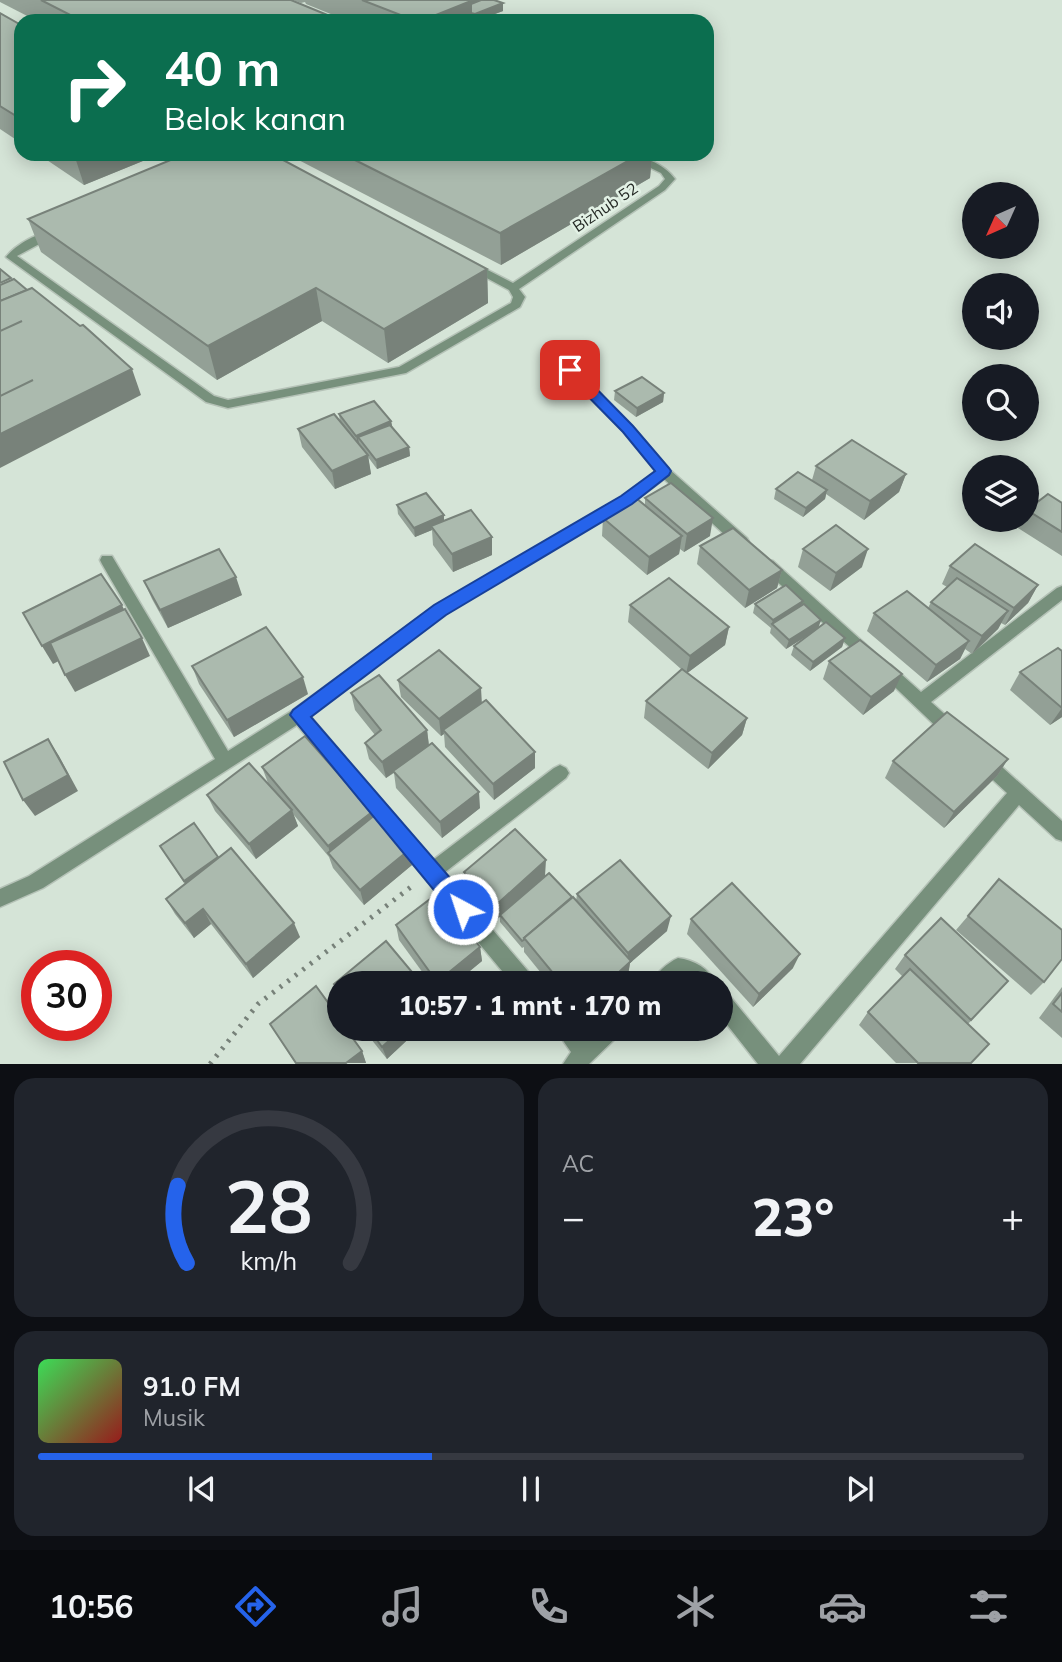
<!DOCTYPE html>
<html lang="id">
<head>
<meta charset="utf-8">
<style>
	body { margin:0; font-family:Mulish,sans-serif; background:#20242c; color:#f1f3f6; height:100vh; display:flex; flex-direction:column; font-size:26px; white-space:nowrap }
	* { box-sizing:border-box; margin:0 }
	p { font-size:23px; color:#9ea1a6 }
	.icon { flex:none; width:38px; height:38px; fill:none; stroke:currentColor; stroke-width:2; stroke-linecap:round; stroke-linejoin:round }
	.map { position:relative; height:1064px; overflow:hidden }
	.details { display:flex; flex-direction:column; gap:14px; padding:14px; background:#0d0f14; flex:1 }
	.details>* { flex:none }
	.guide { position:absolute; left:14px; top:14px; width:700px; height:147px; border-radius:21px; box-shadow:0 4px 18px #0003; background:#0b6e4f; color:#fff; overflow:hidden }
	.needle { width:46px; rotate:225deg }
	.buttons { position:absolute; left:962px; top:182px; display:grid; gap:14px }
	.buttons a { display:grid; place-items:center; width:77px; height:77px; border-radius:50%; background:#171b24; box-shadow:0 4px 18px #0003; font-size:35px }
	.speed { position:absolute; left:21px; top:950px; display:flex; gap:14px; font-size:35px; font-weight:700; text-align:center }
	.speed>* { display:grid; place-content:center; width:91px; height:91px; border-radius:50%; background:#171b24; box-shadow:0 4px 18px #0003; line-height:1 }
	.speed .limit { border:10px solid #d22; background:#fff; color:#111 }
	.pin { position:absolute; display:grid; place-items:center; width:60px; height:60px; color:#fff; margin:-30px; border-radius:14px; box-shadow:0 4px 10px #0006 }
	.me { position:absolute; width:77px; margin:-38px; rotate:320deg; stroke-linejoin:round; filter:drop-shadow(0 0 5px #0008) }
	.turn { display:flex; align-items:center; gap:24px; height:147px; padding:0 35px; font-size:32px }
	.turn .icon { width:91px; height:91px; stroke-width:2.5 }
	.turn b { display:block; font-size:49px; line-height:60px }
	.big { font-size:52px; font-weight:800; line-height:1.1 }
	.details .card { flex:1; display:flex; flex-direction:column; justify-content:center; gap:10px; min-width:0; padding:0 24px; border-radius:21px; background:#20242c }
	.details .dial { align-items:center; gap:0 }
	.dial svg { height:182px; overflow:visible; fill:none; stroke:#363941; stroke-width:7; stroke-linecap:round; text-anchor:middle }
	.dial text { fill:#f1f3f6; stroke:none }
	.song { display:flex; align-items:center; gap:21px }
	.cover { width:84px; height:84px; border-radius:10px; background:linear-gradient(135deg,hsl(130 70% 55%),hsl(0 70% 35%)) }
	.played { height:7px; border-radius:4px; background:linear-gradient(90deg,#2563eb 40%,#363941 40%) }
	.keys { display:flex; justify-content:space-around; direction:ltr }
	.heat { display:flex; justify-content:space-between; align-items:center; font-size:38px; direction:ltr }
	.details .tiles { flex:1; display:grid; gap:14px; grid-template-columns:1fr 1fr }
	.card:last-child { grid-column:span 2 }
	.trip { position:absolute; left:327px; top:971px; width:406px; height:70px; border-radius:35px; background:#171b24; box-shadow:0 4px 18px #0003; font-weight:800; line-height:70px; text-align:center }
	.tabs { display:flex; height:112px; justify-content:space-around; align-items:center; background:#090b0e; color:#9ea1a6 }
	.tabs .icon { width:49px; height:49px }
	.tabs .selected { color:#2563eb }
	.tabs b { font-size:32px; color:#f1f3f6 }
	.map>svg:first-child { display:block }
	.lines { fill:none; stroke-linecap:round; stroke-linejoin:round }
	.lane-casing { stroke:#b5c2b7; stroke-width:3 }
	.street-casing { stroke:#b5c2b7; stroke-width:3 }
	.path { stroke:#778179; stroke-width:5; stroke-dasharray:2.5 7; stroke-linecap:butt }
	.lane { fill:#77907c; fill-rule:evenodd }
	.street { fill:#77907c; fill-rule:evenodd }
	.wall { fill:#93a096 }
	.shaded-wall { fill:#78827a }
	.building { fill:#abbaae; stroke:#78827a; stroke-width:2 }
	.route { fill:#2563eb; stroke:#184099; stroke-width:2 }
	.labels { text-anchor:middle; stroke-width:5; stroke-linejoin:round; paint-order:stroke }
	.far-street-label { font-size:16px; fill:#242925; stroke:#e2f1e5 }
</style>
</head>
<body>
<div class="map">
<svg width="1062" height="1064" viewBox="0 0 1062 1064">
	<rect width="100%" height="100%" fill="#d5e4d7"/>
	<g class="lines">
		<!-- lane casing -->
		<g class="lane-casing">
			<g id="lane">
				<path d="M622,154C641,154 664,164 675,179L665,190L519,289L525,297L520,307L406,373L228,408L206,402L6,257C15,245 41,230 56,231V235L17,256L214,396L228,400L399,367L511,303L513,297L509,290L468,268V264H476L513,283L659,186L665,179L661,173Z"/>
				<polygon points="570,366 574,367 632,426 669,469 671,472 669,475 659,475 624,432 566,373 564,370 566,367"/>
			</g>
		</g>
		<!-- street casing -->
		<g class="street-casing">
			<g id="street">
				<polygon points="664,467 669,469 747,538 749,542 747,546 737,546 664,479 632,503 445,614 310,716 433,860 554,768 560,765 566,768 569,773 566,778 444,873 533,977 536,984 513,984 297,725 43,888 0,907 0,889 29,876 215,759 102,564 100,560 102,556 112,556 228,751 293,710 435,606 622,497"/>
				<polygon points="768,560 773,561 872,650 875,654 872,658 867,660 862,658 763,569 761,565 763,561"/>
				<polygon points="1062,586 1062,600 931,702 959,727 961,732 959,737 953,739 947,737 877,670 879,665 885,664 891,665 921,692 1057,588"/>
				<polygon points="986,756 992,758 1062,821 1062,841 1056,839 1019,805 800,1064 758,1064 721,1017 721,991 728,994 779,1056 1007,793 980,768 978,763 980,758"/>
				<path d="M678,958C694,960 709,968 716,984H691L686,978H682L676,984H651C656,973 667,963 678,958Z"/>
				<polygon points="555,1029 578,1029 586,1038 596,1029 621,1029 618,1036 589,1064 563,1064 571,1052"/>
			</g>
		</g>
		<!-- path -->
		<polyline class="path" points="210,1064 258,1004 411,887"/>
		<!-- lane -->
		<use href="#lane" class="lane"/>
		<!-- street -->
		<use href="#street" class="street"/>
	</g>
	<!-- wall -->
	<g class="wall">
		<polygon points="0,0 291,0 342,21 37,21 0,2"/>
		<polygon points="293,0 494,0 503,11 477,21 348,21 306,4 305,2 301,3"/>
		<polygon points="0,13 21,25 21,143 0,129"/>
		<polygon points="38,154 160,154 84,185"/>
		<polygon points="287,154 652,154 650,178 501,265"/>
		<polygon points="28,219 487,269 488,303 388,363 322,321 217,380 41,252"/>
		<polygon points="615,391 664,393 663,402 636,417 614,400"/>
		<polygon points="339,414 391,421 392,427 409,447 410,456 377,469 368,457 371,474 335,489 302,447 298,429 340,422"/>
		<polygon points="816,466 906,474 899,492 864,520 826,494 825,499 803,517 774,499 776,489 812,480"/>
		<polygon points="645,498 710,536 684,552 680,549 679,554 647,575 602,536 603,518 645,505"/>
		<polygon points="1062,503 1062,556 1018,528 1022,520 1027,520 1027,510"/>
		<polygon points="397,505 444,521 492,555 453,572 433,545 432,530 415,537 398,514"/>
		<polygon points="700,546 782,570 777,588 745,608 697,564"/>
		<polygon points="803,549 862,567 830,591 798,567"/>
		<polygon points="950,566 1038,585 1028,603 1005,625 1001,623 998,629 972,654 965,649 960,659 927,682 867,631 874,613 928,608 931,602 947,587 942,584"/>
		<polygon points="144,581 242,595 168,628 152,599"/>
		<polygon points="755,604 802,606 818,628 845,638 842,647 810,671 791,655 794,646 815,631 786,649 770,633 771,628 753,613"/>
		<polygon points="630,605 729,627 725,645 687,673 747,718 742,735 708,769 644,718 646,701 681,669 628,622"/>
		<polygon points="1062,651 1062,717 1050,725 1010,690 1020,672"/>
		<polygon points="829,661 894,691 863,715 823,679"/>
		<polygon points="192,666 308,694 234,737 199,684"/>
		<polygon points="398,680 481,703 535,768 494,800 445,747 444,734 441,736 401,697"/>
		<polygon points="351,693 427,730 429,745 480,808 442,838 396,788 394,773 386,778 369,759 365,743 375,735 355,710"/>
		<polygon points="1008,759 997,776 944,828 885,778 893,761"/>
		<polygon points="262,767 372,812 373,817 412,865 364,905 333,868 329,857 293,814 298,826 256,859 215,811 207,795 275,792 268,783"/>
		<polygon points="160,846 218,858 300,937 253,978 211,924 194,938 175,914 166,899 185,884"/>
		<polygon points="464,872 545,876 576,901 577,894 667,931 630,963 628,975 619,984 550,984 524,952 524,947 522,948 500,922 500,917 496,920 466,888"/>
		<polygon points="968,916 1044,982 1031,995 956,930"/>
		<polygon points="691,919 793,968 753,1007 687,934"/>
		<polygon points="396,925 480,947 482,961 454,984 431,984 399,940"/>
		<polygon points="905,955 1008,981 968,1024 971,1063 896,1063 859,1025 868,1012 903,977 895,969"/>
		<polygon points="1062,987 1062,1038 1039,1018"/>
		<polygon points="270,1024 362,1051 366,1063 295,1063"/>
		<polygon points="363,1029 419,1029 387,1059"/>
	</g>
	<!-- shaded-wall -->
	<g class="shaded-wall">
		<polygon points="449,0 485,0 471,6 471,21 421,21"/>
		<polygon points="503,3 503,11 475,21 475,14"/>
		<polygon points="74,154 160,154 84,185"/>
		<polygon points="640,154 652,154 650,178 501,265 500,233"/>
		<polygon points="487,269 488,303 388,363 384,329"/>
		<polygon points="316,288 322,321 217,380 208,346"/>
		<polygon points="132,369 141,395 0,468 0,434"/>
		<polygon points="664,393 663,402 636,417 637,408"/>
		<polygon points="391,421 393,430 358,437 359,444 358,445 356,436"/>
		<polygon points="409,447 410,456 377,469 376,460"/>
		<polygon points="368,455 371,474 335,489 332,471"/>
		<polygon points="906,474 899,492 864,520 870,501"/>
		<polygon points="827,490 825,499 803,517 806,508"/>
		<polygon points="444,515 444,524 431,526 432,530 415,537 414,528"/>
		<polygon points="713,518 710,536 684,552 687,534"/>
		<polygon points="682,536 679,554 647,575 649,557"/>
		<polygon points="492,537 492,555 453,572 452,554"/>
		<polygon points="868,549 862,567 830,591 836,573"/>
		<polygon points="782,570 777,588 745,608 749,590"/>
		<polygon points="236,577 242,595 168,628 160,610"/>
		<polygon points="1038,585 1028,603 1005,625 1014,608"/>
		<polygon points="803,601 800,610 772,624 770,629 773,620"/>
		<polygon points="122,605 130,623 53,664 42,646"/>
		<polygon points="1008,611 998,629 972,654 982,636"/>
		<polygon points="821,620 818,629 786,649 789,640"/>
		<polygon points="729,627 725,645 686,674 690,656"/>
		<polygon points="142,638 150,656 75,692 65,675"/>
		<polygon points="845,638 842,647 810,671 813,662"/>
		<polygon points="969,641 960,659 927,682 936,665"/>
		<polygon points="902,674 894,691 863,715 871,697"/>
		<polygon points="303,677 308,694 234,737 227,720"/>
		<polygon points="481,688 482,705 443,730 444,734 441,736 439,719"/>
		<polygon points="1062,708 1062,717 1050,725"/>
		<polygon points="747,718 742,735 708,769 712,753"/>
		<polygon points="427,730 429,747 386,778 382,762"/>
		<polygon points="48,739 59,756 78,791 35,816 23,800"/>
		<polygon points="535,752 535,768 494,800 493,784"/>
		<polygon points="1008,759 997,776 944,828 954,812"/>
		<polygon points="479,792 480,808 442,838 440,822"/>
		<polygon points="292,810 298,826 256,859 249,844"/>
		<polygon points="372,812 376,828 331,856 328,846"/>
		<polygon points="409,850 412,865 364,905 360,890"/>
		<polygon points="218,857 188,889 184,881"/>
		<polygon points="546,860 545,876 496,920 495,906"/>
		<polygon points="203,909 211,924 194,938 185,923"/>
		<polygon points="671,916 667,931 630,963 628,975 619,984 606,984 626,966 628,953"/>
		<polygon points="294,923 300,937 253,978 246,964"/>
		<polygon points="480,947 482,961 454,984 438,984 437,982"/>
		<polygon points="800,954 793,968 753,1007 759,994"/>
		<polygon points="402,1029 419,1029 387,1059 382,1047"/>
		<polygon points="362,1051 366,1063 346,1063"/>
	</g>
	<!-- building -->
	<g class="building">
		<polygon points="41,0 291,0 342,21 82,21"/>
		<polygon points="362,0 468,0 471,1 421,21 416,21"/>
		<polygon points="481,0 494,0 503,3 475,14 471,13 471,4"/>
		<polygon points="0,13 21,25 21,119 0,106"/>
		<polygon points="185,154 272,154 487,269 384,329 316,288 208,346 28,219"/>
		<polygon points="343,154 640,154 500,233"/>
		<polygon points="0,269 11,278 0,283"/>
		<polygon points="14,279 27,290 0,301 0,285"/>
		<polygon points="32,288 80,326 83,325 132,369 0,434 0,396 33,380 0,396 0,331 22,321 0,331 0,301"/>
		<polygon points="642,377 664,393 637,408 615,391"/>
		<polygon points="374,401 391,421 356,436 339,414"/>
		<polygon points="334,414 368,455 332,471 298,429"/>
		<polygon points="390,425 409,447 376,460 358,437"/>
		<polygon points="852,440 906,474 870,501 816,466"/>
		<polygon points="798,472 827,490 806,508 776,489"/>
		<polygon points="671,483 713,518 687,534 645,498"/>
		<polygon points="426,493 444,515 414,528 397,505"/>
		<polygon points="1048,494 1062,503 1062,532 1027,510"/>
		<polygon points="636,498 682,536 649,557 603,518"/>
		<polygon points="471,510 492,537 452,554 431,526"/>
		<polygon points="836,525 868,549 836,573 803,549"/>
		<polygon points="733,528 782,570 749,590 700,546"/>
		<polygon points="975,544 1038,585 1014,608 950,566"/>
		<polygon points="219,549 236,577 160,610 144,581"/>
		<polygon points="101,574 122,605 42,646 23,613"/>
		<polygon points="669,578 729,627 690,656 630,605"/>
		<polygon points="957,578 1008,611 982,636 931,602"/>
		<polygon points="786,585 803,601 773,620 755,604"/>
		<polygon points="907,591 969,641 936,665 874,613"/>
		<polygon points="804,604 821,620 789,640 772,624"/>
		<polygon points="125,609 142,638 65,675 50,643"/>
		<polygon points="826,622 845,638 813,662 794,646"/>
		<polygon points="266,627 303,677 227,720 192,666"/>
		<polygon points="860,640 902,674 871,697 829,661"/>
		<polygon points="1058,648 1062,651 1062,708 1020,672"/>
		<polygon points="439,650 481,688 439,719 398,680"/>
		<polygon points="682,669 747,718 712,753 646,701"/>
		<polygon points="379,675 427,730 382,762 365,743 381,730 351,693"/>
		<polygon points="486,700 535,752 493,784 443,730"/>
		<polygon points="947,712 1008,759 954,812 893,761"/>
		<polygon points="305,736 372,812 328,846 262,767"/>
		<polygon points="48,739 68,775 23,800 4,762"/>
		<polygon points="432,743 479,792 440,822 393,771"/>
		<polygon points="249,763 292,810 249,844 207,795"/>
		<polygon points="376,814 409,850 360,890 328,853"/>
		<polygon points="194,823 218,857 184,881 160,846"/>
		<polygon points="515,829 546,860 495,906 464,872"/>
		<polygon points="231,848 294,923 246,964 203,909 185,923 166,899"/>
		<polygon points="620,860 671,916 628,953 577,894"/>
		<polygon points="549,873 572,897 524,938 525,939 522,941 500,915"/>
		<polygon points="999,879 1062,930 1062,959 1044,982 968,916"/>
		<polygon points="732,883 800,954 759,994 691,919"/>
		<polygon points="438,893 480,947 437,982 396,925"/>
		<polygon points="573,897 631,961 606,984 562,984 524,938"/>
		<polygon points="941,918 1008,981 971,1020 905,955"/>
		<polygon points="386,941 422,984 340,984 340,991 334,984"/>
		<polygon points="910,969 989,1044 971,1063 918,1063 868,1012"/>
		<polygon points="316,986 340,1019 340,1029 346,1029 362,1051 346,1063 296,1063 270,1024"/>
		<polygon points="1062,993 1062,1012 1053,1004"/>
		<polygon points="369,1029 402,1029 382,1047"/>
	</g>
	<!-- route -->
	<polygon class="route" points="570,366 575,367 633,426 669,468 671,471 669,475 632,504 446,615 311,717 471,902 474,909 471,917 463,920 456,917 290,715 293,710 434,605 621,496 655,471 623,432 565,373 563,370"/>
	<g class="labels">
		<!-- far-street labels -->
		<g class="far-street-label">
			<text transform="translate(605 207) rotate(-34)" y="6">Bizhub 52</text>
		</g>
	</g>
</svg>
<div class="buttons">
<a><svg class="needle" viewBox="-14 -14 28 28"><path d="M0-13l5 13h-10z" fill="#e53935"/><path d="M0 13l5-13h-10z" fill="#9ea1a6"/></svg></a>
<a><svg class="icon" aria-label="sound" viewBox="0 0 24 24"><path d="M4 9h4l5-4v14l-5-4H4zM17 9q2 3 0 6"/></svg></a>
<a><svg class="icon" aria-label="search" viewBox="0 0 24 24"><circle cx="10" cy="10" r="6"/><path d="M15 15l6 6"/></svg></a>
<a><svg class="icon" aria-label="layers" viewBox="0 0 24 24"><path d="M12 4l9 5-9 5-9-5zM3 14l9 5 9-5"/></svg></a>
</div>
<div class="speed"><div class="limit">30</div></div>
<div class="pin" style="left:570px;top:370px;background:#d93025"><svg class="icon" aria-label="arrive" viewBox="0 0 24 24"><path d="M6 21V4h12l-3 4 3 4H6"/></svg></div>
<svg class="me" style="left:463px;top:909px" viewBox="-20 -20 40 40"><circle r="17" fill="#2563eb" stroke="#fff" stroke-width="3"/><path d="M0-11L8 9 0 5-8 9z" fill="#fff"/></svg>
<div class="trip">10:57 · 1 mnt · 170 m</div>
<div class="guide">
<div class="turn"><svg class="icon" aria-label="right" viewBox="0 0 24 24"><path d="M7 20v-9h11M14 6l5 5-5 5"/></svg><div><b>40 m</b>Belok kanan</div></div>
</div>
</div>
<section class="details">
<div class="tiles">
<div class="card dial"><svg viewBox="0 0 100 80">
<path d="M14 69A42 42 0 1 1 86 69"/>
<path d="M14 69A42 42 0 0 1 10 35" stroke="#2563eb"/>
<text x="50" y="56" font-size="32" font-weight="700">28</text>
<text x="50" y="72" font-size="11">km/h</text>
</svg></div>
<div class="card"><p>AC</p>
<div class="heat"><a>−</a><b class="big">23°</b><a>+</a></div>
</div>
<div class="card">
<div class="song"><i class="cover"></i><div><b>91.0 FM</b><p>Musik</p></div></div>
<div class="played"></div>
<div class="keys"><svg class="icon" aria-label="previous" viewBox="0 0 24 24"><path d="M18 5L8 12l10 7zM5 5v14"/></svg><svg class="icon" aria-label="pause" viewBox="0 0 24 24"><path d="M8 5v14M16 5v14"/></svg><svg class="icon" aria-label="next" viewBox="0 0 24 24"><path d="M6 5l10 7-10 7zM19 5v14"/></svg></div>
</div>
</div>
</section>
<nav class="tabs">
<b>10:56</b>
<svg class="icon selected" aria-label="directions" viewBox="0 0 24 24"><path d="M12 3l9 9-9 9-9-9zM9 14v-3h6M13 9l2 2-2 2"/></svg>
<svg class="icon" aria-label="music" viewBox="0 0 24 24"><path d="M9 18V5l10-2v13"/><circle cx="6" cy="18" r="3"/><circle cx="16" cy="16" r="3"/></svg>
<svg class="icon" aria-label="phone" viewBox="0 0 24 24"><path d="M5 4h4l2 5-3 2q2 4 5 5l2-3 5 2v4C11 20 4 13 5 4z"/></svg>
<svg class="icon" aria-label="climate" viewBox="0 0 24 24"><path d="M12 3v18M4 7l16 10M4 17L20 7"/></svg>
<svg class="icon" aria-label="car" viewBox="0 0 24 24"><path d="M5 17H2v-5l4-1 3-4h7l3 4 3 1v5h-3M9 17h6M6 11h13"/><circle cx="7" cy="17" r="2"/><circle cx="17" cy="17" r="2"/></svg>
<svg class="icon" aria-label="filters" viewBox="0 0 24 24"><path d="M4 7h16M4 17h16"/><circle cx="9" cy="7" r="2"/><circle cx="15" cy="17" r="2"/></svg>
</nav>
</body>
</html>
